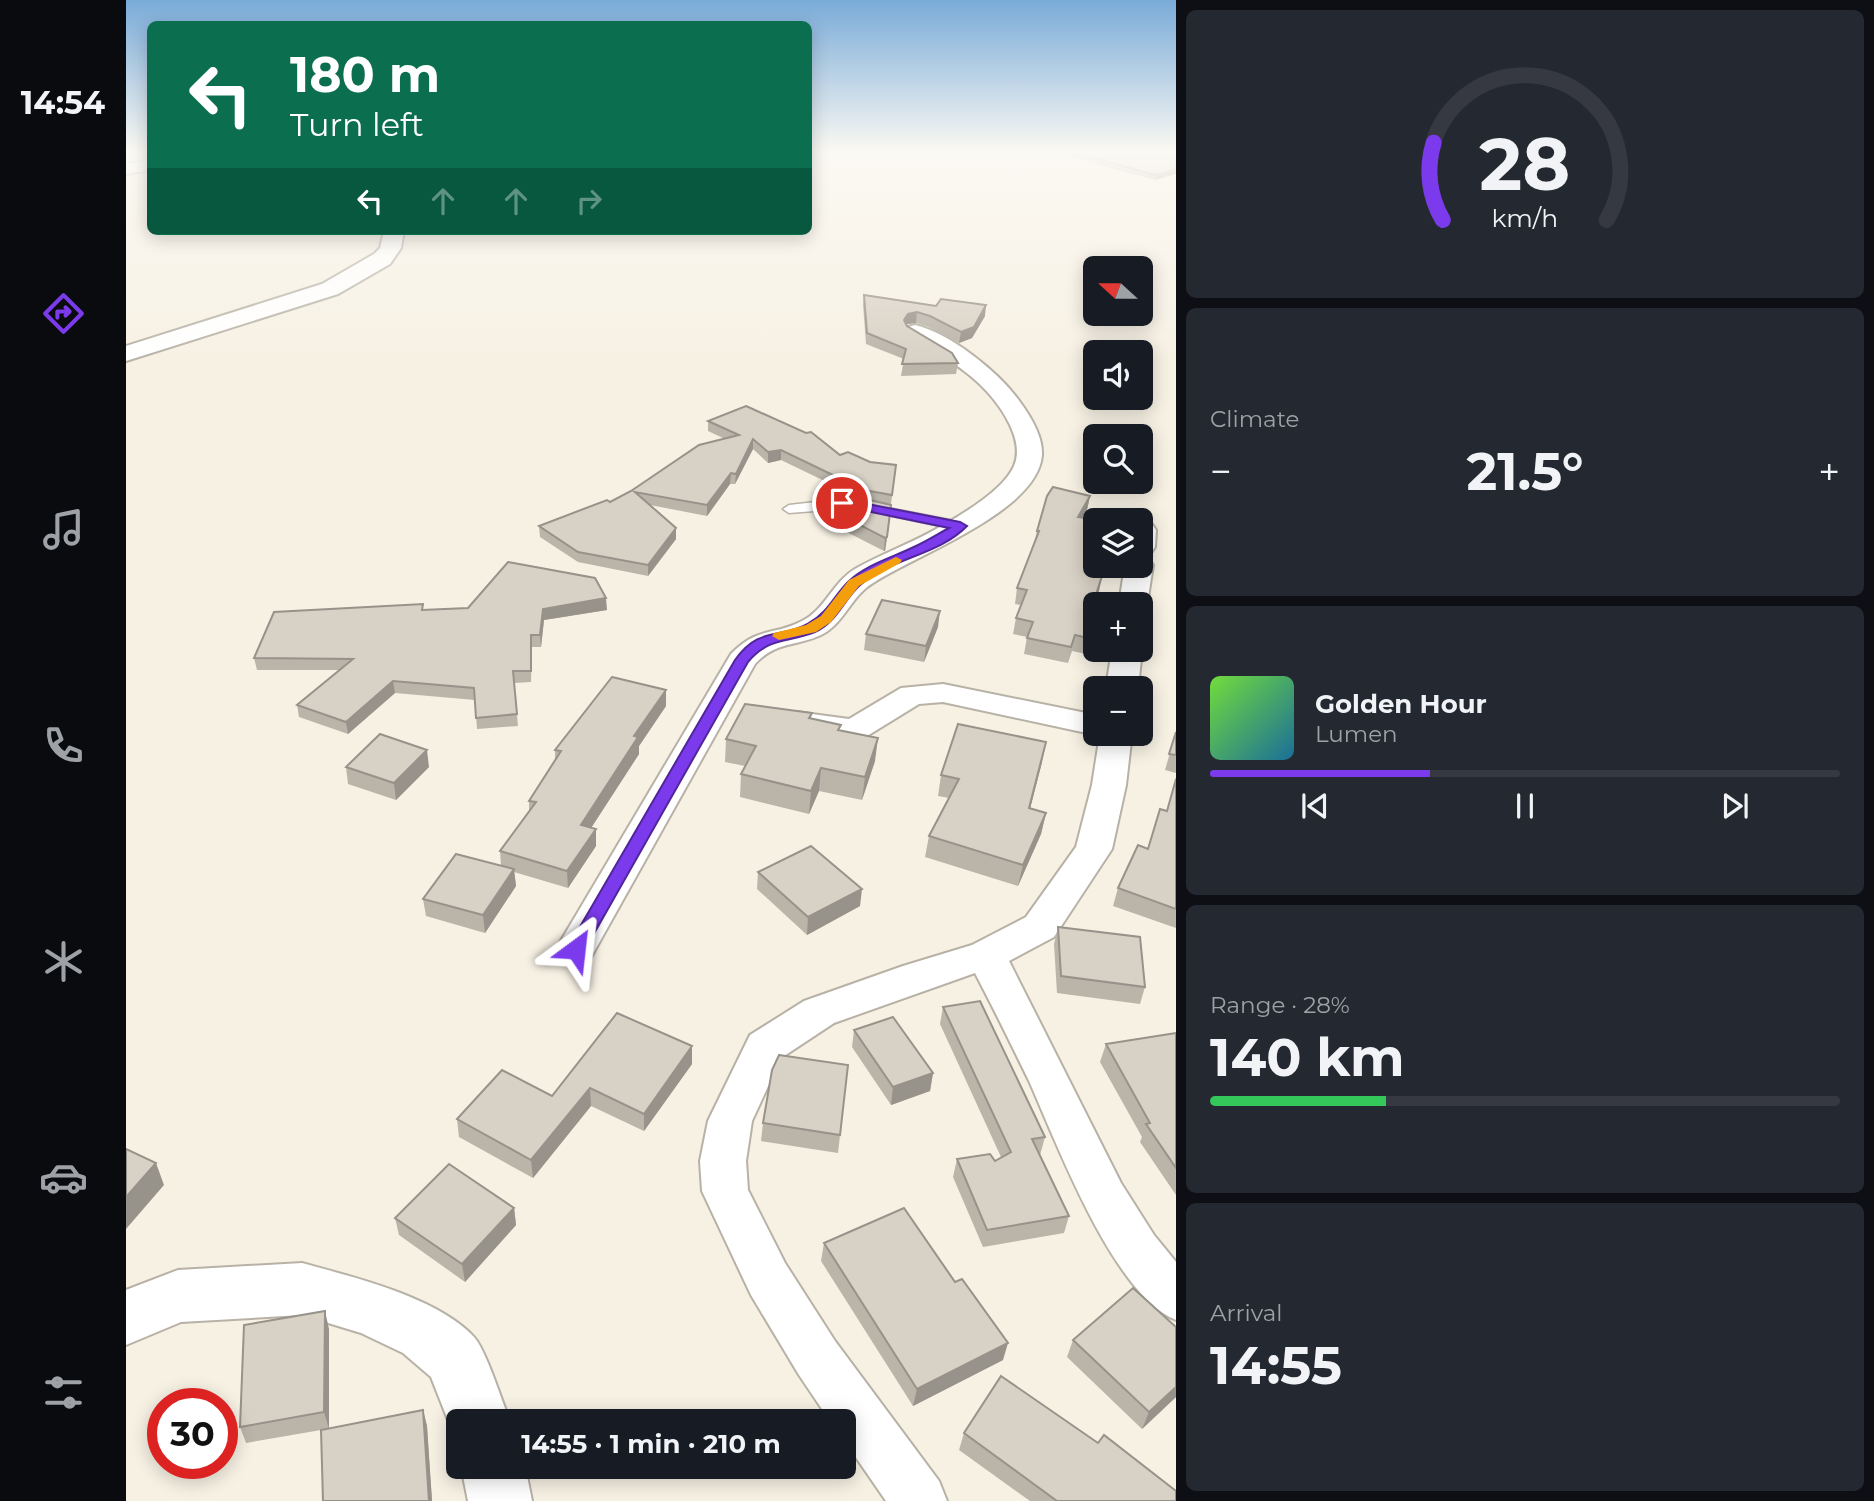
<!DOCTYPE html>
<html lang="en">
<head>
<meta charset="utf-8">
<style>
	body { margin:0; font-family:Montserrat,sans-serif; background:#242831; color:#f1f3f6; height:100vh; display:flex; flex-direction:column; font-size:26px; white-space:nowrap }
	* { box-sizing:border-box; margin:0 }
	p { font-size:23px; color:#9ea1a6 }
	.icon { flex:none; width:38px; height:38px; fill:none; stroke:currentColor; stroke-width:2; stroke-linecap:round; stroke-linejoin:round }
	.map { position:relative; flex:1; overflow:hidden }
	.sheet { display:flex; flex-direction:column; gap:10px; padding:10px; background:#0d0f14; width:698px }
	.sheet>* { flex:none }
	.hud { position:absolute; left:21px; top:21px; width:665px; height:214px; border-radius:10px; box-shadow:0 4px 18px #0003; background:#0b6e4f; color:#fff; overflow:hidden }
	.needle { width:46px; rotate:291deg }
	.tools { position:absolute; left:957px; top:256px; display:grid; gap:14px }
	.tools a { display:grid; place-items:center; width:70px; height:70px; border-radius:10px; background:#171b24; box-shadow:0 4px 18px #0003; font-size:35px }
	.speed { position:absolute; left:21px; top:1388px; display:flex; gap:14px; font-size:35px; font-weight:700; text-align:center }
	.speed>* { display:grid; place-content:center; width:91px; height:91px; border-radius:50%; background:#171b24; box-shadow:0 4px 18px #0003; line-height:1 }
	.speed .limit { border:10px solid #d22; background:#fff; color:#111 }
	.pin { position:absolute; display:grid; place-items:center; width:60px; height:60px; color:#fff; margin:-30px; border:4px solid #fff; border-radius:50%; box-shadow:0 2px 7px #0007 }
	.me { position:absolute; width:77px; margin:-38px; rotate:30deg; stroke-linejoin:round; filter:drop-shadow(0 0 5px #0008) }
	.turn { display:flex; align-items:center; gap:24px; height:147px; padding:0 28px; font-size:32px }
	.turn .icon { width:91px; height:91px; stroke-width:2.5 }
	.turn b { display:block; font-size:49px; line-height:60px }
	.lanes { display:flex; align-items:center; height:66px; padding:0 28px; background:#0003; justify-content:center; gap:35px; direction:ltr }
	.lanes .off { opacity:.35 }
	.big { font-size:52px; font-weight:700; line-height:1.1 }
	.sheet .tile { flex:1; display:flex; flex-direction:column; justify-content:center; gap:10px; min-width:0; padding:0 24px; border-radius:10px; background:#242831 }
	.sheet .dial { align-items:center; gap:0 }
	.dial svg { height:182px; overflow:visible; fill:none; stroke:#363941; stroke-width:7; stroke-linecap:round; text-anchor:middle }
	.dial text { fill:#f1f3f6; stroke:none }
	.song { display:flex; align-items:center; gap:21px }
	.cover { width:84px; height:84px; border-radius:10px; background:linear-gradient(135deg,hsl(100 70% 55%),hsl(200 70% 35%)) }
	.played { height:7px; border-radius:4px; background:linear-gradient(90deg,#7c3aed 35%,#363941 35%) }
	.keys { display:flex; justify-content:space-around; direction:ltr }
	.heat { display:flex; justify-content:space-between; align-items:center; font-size:38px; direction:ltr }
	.charge { height:10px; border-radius:5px; background:linear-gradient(90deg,#34c759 28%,#363941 0) }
	.trip { position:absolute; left:320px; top:1409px; width:410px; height:70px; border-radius:10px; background:#171b24; box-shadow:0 4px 18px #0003; font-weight:700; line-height:70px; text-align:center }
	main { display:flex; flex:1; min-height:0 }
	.tabs { display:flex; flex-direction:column; width:126px; justify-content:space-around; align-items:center; background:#090b0e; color:#9ea1a6 }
	.tabs .icon { width:49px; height:49px }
	.tabs .selected { color:#7c3aed }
	.tabs b { font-size:32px; color:#f1f3f6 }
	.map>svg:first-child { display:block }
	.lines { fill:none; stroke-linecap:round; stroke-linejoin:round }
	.lane-casing { stroke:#b8b2a6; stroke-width:3 }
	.street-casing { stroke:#b8b2a6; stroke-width:4 }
	.secondary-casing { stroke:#b8b2a6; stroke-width:4 }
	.lane { fill:#fff; fill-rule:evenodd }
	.street { fill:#fff; fill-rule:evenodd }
	.secondary { fill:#fff; fill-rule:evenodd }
	.wall { fill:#bab4a9 }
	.shaded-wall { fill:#97928a }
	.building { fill:#d8d1c5; stroke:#97928a; stroke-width:2 }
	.route { fill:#7c3aed; stroke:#51269a; stroke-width:2 }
	.slow { fill:#f59e0b }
</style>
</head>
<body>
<main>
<nav class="tabs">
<b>14:54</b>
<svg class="icon selected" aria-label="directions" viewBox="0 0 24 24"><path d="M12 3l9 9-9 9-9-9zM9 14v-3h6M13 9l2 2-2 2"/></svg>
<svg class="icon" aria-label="music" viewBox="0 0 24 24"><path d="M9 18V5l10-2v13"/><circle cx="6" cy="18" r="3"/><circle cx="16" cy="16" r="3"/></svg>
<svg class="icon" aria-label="phone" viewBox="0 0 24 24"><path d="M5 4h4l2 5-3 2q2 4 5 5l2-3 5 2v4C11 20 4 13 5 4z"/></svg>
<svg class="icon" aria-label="climate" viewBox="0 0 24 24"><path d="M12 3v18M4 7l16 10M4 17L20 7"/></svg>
<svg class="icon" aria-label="car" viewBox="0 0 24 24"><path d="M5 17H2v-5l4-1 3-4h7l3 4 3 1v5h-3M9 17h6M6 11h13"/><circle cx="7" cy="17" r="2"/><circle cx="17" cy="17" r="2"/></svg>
<svg class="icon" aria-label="filters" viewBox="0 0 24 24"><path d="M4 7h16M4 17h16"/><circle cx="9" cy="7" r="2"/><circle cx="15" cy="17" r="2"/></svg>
</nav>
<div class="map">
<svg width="1050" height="1501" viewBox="0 0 1050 1501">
	<rect width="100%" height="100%" fill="#f7f1e4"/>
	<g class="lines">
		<!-- lane casing -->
		<g class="lane-casing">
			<polygon id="lane" points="716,499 834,522 840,526 834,530 728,508 663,513 657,509 663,505"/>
		</g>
		<!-- street casing -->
		<g class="street-casing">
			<g id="street">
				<polygon points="24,160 24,170 0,174 0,164"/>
				<path d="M789,325C824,333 874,373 894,402C905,417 917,437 916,455C912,512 787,556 747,583C725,596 718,624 695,635C669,647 650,641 629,664L464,959L450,963L436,959L430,949L605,654C632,626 648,636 676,621C699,610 707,582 729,569C755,554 784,544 810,529C834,516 877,491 888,466C894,452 890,438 884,425C863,381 822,359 782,335L779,331L782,327Z"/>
				<polygon points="1015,522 1026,524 1030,530 1029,547 1025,553 1015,555"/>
				<polygon points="1015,557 1023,559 1027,565 1021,604 1015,611 1015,604 993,604 999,565 1015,565"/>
				<polygon points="1015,647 1016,649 1012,688 980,688 986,649"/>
				<path d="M817,684L970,715V733H1006L1000,785L986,849L928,937L883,961L995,1183L1028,1235L1050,1262V1320C988,1296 931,1144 904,1083C886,1046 868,1009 849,973L708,1023L655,1058L626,1121L620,1161L622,1190L659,1263L709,1341L813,1481L821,1501H760L718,1440V1421H704L673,1375L625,1295L576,1191L574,1161L582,1121L624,1035L678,1001L777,966L846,945L900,917L950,847L966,785L974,734L970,735L817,702L793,704L741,736L729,739L660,729L655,722L660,715L671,712L723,719L775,688Z"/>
			</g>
		</g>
		<!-- secondary casing -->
		<g class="secondary-casing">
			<g id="secondary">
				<polygon points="258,231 278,231 275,248 264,264 212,294 0,361 0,346 196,284 248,254 254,248"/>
				<path d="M176,1263C227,1277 311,1297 348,1337C360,1350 376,1402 384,1421H332L331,1443L305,1377L277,1353L235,1333L176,1315L55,1322L0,1345V1290L52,1270Z"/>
				<polygon points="335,1466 399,1466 406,1501 342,1501"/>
			</g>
		</g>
		<!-- lane -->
		<use href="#lane" class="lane"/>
		<!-- street -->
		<use href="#street" class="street"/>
		<!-- secondary -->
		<use href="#secondary" class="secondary"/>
	</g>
	<!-- wall -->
	<g class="wall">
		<polygon points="934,152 1050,152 1029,180 934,154"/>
		<polygon points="738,295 810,306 859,316 846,338 833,343 803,327 790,323 781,324 781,325 832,363 830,374 775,376 778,359 740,344 737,305"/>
		<polygon points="582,421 744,462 770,465 759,551 758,551 699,521 701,508 740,501 655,460 642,463 627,449 609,484 604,484 581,516 524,505 550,528 550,539 522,576 452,562 414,537 413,526 484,502 505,491 599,439 582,431"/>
		<polygon points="964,496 961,510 957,518 970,565 979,565 974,576 973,591 966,614 970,614 970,649 980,649 978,658 946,651 942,663 898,654 901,637 887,634 890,618 895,605 889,604 891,588 908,544 911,531"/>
		<polygon points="298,610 481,610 418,620 415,647 406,647 405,682 388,683 392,726 351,729 349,700 269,693 222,734 173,717 171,705 213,670 131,670 128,658"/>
		<polygon points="812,627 798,662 738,650 740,634"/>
		<polygon points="540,690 540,706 513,746 513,754 465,828 470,829 470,846 442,888 388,872 390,886 359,933 300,916 297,899 375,866 374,851 403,811 403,801 429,760 429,750"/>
		<polygon points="686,713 685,718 714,731 749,761 736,800 693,791 683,814 614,797 615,774 619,766 599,762 600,739"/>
		<polygon points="1050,732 1050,773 1039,770"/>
		<polygon points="916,762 904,808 920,813 915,834 892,886 799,857 803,836 823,798 812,796 815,775"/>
		<polygon points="220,767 303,767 270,800 222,784"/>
		<polygon points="1050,777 1050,928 987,906 992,888 1022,849 1041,811"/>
		<polygon points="632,872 734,906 681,935 631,889"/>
		<polygon points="932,927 1019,987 1014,1004 931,993 928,944"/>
		<polygon points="817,1007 919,1137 914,1155 943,1216 938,1233 857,1247 827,1177 831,1159 869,1161 875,1157 814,1024"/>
		<polygon points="728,1030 807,1073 804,1091 765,1105 726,1047"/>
		<polygon points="1050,1033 1050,1195 1014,1142 1016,1137 974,1062 980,1044"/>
		<polygon points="566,1046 566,1064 518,1131 465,1106 407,1178 333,1137 331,1119 426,1096"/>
		<polygon points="722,1065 712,1153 635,1141 637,1123"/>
		<polygon points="388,1208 390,1225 339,1282 273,1235 269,1218"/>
		<polygon points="698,1243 829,1282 877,1360 787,1406 695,1261"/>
		<polygon points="203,1329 203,1429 297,1410 301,1426 306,1501 197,1501 195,1430 120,1443 114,1427"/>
		<polygon points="947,1340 1050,1397 1016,1429 941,1357"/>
		<polygon points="838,1433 972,1443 1050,1501 904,1501 833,1450"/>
	</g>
	<!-- shaded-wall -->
	<g class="shaded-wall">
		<polygon points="1050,169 1050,174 1029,180 1030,175"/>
		<polygon points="860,305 859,316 846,338 833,343 835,332"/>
		<polygon points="791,312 790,323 781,324 776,331 778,320 782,314"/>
		<polygon points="627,439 627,449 609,484 610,474"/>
		<polygon points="655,450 655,460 642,463 642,452"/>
		<polygon points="605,473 604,484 581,516 581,505"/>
		<polygon points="964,496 961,510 949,532 952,517"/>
		<polygon points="764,518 759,551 758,551 759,538"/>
		<polygon points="550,528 550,539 522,576 522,565"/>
		<polygon points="975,565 979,565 978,568 967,590 971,575"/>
		<polygon points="976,576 973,591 961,629 964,613"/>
		<polygon points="480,598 481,610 418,620 415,647 414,635 417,609"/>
		<polygon points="814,611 812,627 798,662 800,646"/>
		<polygon points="267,681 269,693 222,734 220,722"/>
		<polygon points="540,690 540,706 513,746 513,754 456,842 455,825 508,736"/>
		<polygon points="752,738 749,761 736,800 739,777"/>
		<polygon points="920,742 916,762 899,829 903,808"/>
		<polygon points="301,750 303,767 270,800 268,783"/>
		<polygon points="695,768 693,791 683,814 685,791"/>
		<polygon points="920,813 915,834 892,886 897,865"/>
		<polygon points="470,829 470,846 442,888 441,871"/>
		<polygon points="388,869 390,886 359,933 357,915"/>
		<polygon points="736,889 734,906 681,935 682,917"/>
		<polygon points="566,1046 566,1064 518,1131 518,1114"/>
		<polygon points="807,1073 804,1091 765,1105 767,1087"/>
		<polygon points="464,1088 465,1106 407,1178 405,1160"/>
		<polygon points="30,1163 38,1185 0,1229 0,1197"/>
		<polygon points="388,1208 390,1225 339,1282 336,1264"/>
		<polygon points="199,1311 203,1329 203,1429 198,1412"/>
		<polygon points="882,1343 877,1360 787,1406 791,1389"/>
		<polygon points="1050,1387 1050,1397 1016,1429 1023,1412"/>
		<polygon points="297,1410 301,1426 306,1501 303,1501"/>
	</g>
	<!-- building -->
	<g class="building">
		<polygon points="946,152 1050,152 1050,169 1030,175"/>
		<polygon points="738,295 810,306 815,299 860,305 848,327 835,332 804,316 791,312 782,314 778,320 781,326 826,353 832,363 776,364 780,349 741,333"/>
		<polygon points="620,406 680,433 685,432 714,455 722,452 744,462 770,465 766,495 738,490 655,450 642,452 627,439 610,474 605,473 581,505 509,492 550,528 522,565 452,552 413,526 481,500 484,502 505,491 573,445 613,435 582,421"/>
		<polygon points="927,487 964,496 952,517 970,520 970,565 975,565 971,575 976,576 964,613 970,614 970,640 949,635 945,647 901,638 907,622 890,618 901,590 891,588 913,531 911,531 921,496"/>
		<polygon points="744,500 765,505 761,537 759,538 701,508"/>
		<polygon points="382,562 469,578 480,598 417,609 414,635 405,635 405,671 387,671 391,714 350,718 348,688 267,681 220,722 171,705 227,659 128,658 148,612 297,604 296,610 342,608"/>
		<polygon points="756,600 814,611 800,646 740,634"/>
		<polygon points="486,677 540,690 508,736 512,737 455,825 470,829 441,871 374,851 410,802 403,801 435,751 429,750"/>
		<polygon points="619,704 686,713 683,718 715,725 712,730 752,738 739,777 695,768 685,791 615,774 630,746 600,739"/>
		<polygon points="832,724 920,742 903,808 920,813 897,865 803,836 833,779 815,775"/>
		<polygon points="1050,732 1050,755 1043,754"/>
		<polygon points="254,734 301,750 268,783 220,767"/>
		<polygon points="1050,779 1050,909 992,888 1012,845 1022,849 1034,809 1041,811"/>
		<polygon points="685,846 736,889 682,917 632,872"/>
		<polygon points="330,854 388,869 357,915 297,899"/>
		<polygon points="932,927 1014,937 1019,987 935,976"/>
		<polygon points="854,1001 919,1137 906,1139 943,1216 861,1230 831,1159 864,1154 869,1161 885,1152 817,1007"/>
		<polygon points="491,1013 566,1046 518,1114 464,1088 405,1160 331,1119 376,1070 426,1096"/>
		<polygon points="767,1017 807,1073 767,1087 728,1030"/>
		<polygon points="1050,1033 1050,1168 1020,1124 1024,1123 980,1044"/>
		<polygon points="653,1055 722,1065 714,1135 637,1123 646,1070"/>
		<polygon points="0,1149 30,1163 0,1197"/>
		<polygon points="323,1164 388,1208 336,1264 269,1218"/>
		<polygon points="778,1208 829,1282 836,1279 882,1343 791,1389 698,1243"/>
		<polygon points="1007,1288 1050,1327 1050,1387 1023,1412 947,1340"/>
		<polygon points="199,1311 198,1412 114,1427 118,1325"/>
		<polygon points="875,1376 972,1443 978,1435 1050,1491 1050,1501 931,1501 838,1433"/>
		<polygon points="297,1410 303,1501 197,1501 195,1430"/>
	</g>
	<!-- sky -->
	<linearGradient id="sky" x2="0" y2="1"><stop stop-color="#79abd8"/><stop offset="0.42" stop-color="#fbf9f3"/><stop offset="1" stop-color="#fbf9f3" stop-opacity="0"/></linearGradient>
	<rect width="1050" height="362" fill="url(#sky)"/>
	<!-- route -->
	<path class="route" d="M716,499L834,522L841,526C812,556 763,558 733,586C717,601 710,623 689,632C662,643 644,636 622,662L457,953H444L441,949L444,944L609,660C634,625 654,640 683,623C702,613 709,594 723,581C741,564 768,557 790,546C801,541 812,534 823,528L711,505V500Z"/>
	<!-- slow -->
	<polygon class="slow" points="770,557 776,560 774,563 733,586 705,622 690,632 653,640 646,636 648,633 680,625 695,616 723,580"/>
</svg>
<div class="tools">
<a><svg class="needle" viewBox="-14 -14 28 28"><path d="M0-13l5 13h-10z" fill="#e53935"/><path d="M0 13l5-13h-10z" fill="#9ea1a6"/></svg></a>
<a><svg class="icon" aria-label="sound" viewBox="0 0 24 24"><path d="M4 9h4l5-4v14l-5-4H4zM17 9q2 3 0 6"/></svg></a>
<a><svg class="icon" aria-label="search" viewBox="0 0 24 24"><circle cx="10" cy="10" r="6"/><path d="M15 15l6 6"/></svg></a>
<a><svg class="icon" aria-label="layers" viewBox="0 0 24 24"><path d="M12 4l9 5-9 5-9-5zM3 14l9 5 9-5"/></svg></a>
<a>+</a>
<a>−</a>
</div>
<div class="speed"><div class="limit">30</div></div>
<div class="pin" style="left:716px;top:503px;background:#d93025"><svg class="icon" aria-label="arrive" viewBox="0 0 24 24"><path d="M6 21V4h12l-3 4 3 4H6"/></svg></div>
<svg class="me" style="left:450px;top:949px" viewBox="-20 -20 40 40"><path d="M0-17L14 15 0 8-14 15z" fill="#7c3aed" stroke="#fff" stroke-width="4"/></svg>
<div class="trip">14:55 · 1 min · 210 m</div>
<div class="hud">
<div class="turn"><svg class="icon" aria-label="left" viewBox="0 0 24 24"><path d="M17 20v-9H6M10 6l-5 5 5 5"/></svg><div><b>180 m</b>Turn left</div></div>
<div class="lanes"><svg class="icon" aria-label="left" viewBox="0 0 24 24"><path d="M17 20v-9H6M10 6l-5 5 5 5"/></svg><svg class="icon off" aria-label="ahead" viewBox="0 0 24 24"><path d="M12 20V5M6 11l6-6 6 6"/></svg><svg class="icon off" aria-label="ahead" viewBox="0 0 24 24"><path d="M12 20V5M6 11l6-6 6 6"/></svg><svg class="icon off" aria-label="right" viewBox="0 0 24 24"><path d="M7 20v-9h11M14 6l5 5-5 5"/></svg></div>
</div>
</div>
<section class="sheet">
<div class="tile dial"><svg viewBox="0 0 100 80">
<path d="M14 69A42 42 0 1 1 86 69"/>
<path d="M14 69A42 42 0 0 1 10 35" stroke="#7c3aed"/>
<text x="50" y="56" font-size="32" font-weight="700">28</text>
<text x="50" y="72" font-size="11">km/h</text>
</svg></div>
<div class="tile"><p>Climate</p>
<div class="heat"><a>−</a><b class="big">21.5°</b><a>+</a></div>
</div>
<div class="tile">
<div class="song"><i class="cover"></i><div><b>Golden Hour</b><p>Lumen</p></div></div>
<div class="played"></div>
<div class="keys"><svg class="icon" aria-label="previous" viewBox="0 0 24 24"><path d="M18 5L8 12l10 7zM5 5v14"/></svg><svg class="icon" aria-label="pause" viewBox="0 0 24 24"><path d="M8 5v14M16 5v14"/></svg><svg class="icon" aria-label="next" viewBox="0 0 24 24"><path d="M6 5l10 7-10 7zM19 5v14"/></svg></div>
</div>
<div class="tile"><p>Range · 28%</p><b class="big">140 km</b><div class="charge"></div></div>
<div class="tile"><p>Arrival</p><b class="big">14:55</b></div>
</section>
</main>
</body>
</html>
